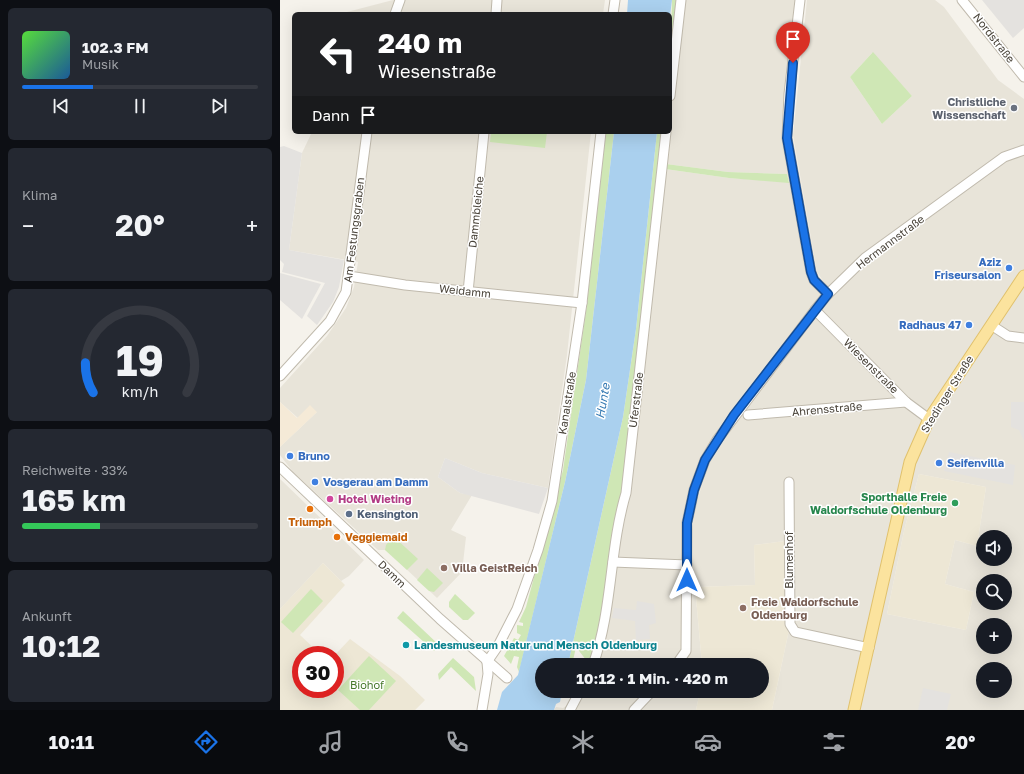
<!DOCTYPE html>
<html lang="de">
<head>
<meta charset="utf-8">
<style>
	body { margin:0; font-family:"Golos Text",sans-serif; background:#242831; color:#f1f3f6; height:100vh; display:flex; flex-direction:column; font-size:15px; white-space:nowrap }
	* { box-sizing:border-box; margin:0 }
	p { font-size:13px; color:#9ea1a6 }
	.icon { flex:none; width:22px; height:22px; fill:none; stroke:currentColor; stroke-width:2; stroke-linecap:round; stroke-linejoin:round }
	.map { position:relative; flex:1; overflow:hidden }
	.drawer { display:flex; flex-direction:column; gap:8px; padding:8px; background:#0d0f14; width:280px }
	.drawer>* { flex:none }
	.banner { position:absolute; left:12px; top:12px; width:380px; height:122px; border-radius:6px; box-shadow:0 4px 16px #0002; background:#202124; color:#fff; overflow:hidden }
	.tools { position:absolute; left:696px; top:530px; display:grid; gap:8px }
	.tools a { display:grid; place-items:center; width:36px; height:36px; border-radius:50%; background:#171b24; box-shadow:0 4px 16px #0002; font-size:20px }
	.speed { position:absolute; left:12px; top:646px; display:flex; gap:8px; font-size:20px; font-weight:700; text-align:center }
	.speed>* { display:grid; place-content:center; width:52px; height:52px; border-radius:50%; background:#171b24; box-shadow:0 4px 16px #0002; line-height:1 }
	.speed .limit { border:6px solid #d22; background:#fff; color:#111 }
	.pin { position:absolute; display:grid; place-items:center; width:34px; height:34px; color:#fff; margin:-41px -17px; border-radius:50% 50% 50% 0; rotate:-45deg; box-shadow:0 0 4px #0007 }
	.pin .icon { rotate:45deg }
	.me { position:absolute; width:44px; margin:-22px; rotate:0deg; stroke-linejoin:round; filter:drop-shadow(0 0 3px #0008) }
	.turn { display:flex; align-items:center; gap:14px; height:84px; padding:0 20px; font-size:18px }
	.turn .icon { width:52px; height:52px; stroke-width:2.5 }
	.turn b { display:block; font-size:28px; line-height:34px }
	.then { display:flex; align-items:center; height:38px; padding:0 20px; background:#0003; gap:8px; font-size:15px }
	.big { font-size:30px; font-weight:700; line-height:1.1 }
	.drawer .card { flex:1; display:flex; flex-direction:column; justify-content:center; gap:6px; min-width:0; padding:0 14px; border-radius:6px; background:#242831 }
	.drawer .dial { align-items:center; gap:0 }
	.dial svg { height:104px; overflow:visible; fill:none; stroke:#363941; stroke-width:7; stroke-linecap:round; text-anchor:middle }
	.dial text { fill:#f1f3f6; stroke:none }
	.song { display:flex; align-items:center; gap:12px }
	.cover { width:48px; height:48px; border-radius:6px; background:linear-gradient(135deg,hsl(110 70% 55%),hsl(210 70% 35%)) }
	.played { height:4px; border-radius:2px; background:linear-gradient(90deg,#1a73e8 30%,#363941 30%) }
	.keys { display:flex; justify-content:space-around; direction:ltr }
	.heat { display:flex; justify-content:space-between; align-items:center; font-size:22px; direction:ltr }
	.charge { height:6px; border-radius:3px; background:linear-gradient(90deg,#34c759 33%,#363941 0) }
	.trip { position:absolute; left:255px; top:658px; width:234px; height:40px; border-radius:20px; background:#171b24; box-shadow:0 4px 16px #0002; font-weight:700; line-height:40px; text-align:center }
	.tab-bar { display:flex; height:64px; justify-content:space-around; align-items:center; background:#090b0e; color:#9ea1a6 }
	.tab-bar .icon { width:28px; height:28px }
	.tab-bar .selected { color:#1a73e8 }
	.tab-bar b { font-size:18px; color:#f1f3f6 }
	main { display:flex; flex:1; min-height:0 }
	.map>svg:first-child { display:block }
	.residential { fill:#e8e4d9; fill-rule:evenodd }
	.commercial { fill:#f5ead7 }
	.education { fill:#ede7d5 }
	.green { fill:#cfe7b5 }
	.parking { fill:#e4e2df }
	.water { fill:#aad0ee }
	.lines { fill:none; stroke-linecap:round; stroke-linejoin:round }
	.minor-casing { stroke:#c0baad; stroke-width:11 }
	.major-casing { stroke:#e0c16d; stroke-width:13 }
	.minor { stroke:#fff; stroke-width:9 }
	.major { stroke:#fbe39e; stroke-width:11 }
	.route-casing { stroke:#114b97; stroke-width:10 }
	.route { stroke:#1a73e8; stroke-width:7 }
	.worship-dot { fill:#6b7280; stroke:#fff; stroke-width:1.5 }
	.shop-dot { fill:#3f7fe0; stroke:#fff; stroke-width:1.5 }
	.hotel-dot { fill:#d1479c; stroke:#fff; stroke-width:1.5 }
	.leisure-dot { fill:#2e9e5b; stroke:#fff; stroke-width:1.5 }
	.food-dot { fill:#e8710a; stroke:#fff; stroke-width:1.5 }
	.service-dot { fill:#5c6f8a; stroke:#fff; stroke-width:1.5 }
	.education-dot { fill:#8d6e63; stroke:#fff; stroke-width:1.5 }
	.culture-dot { fill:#0f9aa8; stroke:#fff; stroke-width:1.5 }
	.labels { text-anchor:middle; stroke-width:3; stroke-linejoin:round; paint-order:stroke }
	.street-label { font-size:11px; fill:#494339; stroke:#fff }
	.worship-label { font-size:11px; font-weight:bold; fill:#5b616d; stroke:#fff; text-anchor:end }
	.shop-label { font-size:11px; font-weight:bold; fill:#366cbe; stroke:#fff; text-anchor:start }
	.leisure-label { font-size:11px; font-weight:bold; fill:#27864d; stroke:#fff; text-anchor:end }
	.hotel-label { font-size:11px; font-weight:bold; fill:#b23c85; stroke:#fff; text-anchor:start }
	.service-label { font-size:11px; font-weight:bold; fill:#4e5e75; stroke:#fff; text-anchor:start }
	.food-label { font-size:11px; font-weight:bold; fill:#c56008; stroke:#fff }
	.education-label { font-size:11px; font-weight:bold; fill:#785e54; stroke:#fff; text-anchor:start }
	.culture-label { font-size:11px; font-weight:bold; fill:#0d838f; stroke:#fff; text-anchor:start }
	.park-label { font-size:11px; fill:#487a2d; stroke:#fff }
	.water-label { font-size:12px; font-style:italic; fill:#3479b2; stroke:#fff }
</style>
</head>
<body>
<main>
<section class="drawer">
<div class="card">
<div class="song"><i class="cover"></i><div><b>102.3 FM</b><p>Musik</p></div></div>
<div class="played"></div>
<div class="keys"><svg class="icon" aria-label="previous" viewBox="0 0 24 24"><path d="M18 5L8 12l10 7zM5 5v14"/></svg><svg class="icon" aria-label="pause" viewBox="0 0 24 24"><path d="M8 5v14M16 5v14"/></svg><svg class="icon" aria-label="next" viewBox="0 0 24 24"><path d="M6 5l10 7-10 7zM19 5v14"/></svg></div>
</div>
<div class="card"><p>Klima</p>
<div class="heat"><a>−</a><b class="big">20°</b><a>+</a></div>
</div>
<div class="card dial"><svg viewBox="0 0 100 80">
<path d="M14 69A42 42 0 1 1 86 69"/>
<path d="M14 69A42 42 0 0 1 8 46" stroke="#1a73e8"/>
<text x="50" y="56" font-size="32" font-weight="700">19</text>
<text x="50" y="72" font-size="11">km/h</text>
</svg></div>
<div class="card"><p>Reichweite · 33%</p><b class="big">165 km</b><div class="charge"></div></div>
<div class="card"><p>Ankunft</p><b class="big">10:12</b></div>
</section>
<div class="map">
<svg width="744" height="710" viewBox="0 0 744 710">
	<rect width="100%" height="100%" fill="#f5f2eb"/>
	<!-- residential -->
	<g class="residential">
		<polygon points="113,0 325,0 323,14 67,14 67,12"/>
		<path d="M398,0H517L507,138L531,272L534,280L548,294L454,415L425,460L414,490L407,523V562L416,504L434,448L552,294L537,272L513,135L527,0H655L664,7L718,80L744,99V710H492L509,630L505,541L474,545L475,585L415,587L422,665H310L317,647L338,507L342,492L383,132H390V73ZM592,53L632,96L602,124L570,77ZM386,164L448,172L507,174L509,182L449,178L385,169ZM639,474L706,487L697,546L675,540L665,584L694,592L686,630L607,614L624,531ZM703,537H725V559H703ZM703,581H725V603H703ZM703,625H725V647H703ZM703,669H725V691H703Z"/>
		<polygon points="32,132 311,132 287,355 268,488 202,473 165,458 158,477 180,493 192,495 171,530 186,537 182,572 157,598 106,550 98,550 13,472 0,455 0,447 37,412 18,418 0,402 0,388 47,336 66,308 74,287 78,262 9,250 22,153"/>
		<polygon points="0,479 84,560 69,576 61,581 43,563 0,609"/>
		<polygon points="297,691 420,691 416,710 274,710 276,707 283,708 291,703"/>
	</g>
	<!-- commercial -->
	<polygon class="commercial" points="0,402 17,418 30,405 37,412 0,447"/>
	<!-- education -->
	<g class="education">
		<polygon points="639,474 706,487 697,546 675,540 665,584 694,592 686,630 607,614 624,531"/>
		<polygon points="505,541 509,630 492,710 416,710 420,691 482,691 482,665 422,665 415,587 475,585 474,545"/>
		<polygon points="43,563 65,585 20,635 41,655 21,655 21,689 55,689 55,655 70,639 120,676 145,700 135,710 0,710 0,609"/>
	</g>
	<!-- green -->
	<g class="green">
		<polygon points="392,0 398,0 390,73"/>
		<polygon points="593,52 632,96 602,124 570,77"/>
		<polygon points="211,132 267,132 265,148 210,142"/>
		<polygon points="326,132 334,132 306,380 285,482 239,672 237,667 239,657 234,656 231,664 224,656 234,638 238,640 241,635 237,633 237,625 243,626 243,623 239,622 246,607 283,470 307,304"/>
		<polygon points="377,132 383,132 342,492 317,647 310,665 296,647 292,665 288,665 343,417 356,329"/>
		<polygon points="386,164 448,172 507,174 509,183 449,178 385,169"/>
		<polygon points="113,536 138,559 127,570 105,550 106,545"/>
		<polygon points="147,568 163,583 154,592 149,591 137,580"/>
		<polygon points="31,589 43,601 13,633 1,622"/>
		<polygon points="175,594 195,613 188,620 183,620 169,607 169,602"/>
		<polygon points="123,611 159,645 154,651 117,618"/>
		<polygon points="89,656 116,681 89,710 80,710 58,690"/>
		<polygon points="173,658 194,677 196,691 171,667 159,680 158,674"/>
	</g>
	<!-- parking -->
	<g class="parking">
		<polygon points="702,0 744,0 744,28 733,38"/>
		<polygon points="4,146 22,153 9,250 64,260 59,287 53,302 37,325 27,316 45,283 2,272 4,264 0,260 0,147"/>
		<polygon points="0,273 41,284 22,319 0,300"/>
		<polygon points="731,402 744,402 744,441 739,430 731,427"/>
		<polygon points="669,452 735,465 733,485 664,471"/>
		<polygon points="165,458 202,473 268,488 259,514 180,493 158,477"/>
		<polygon points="357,601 374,604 376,623 369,625 370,639 356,640 355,621 332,618 334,608 356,610"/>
		<polygon points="643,688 671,694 667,710 638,710"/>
	</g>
	<!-- water -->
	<g class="water">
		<polygon points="348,0 392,0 390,16 390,14 347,14"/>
		<polygon points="334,132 377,132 356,329 343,417 288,665 262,665 262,691 282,691 280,702 276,704 274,710 217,710 222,692 238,675 285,482 306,380"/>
	</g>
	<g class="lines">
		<!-- minor casing -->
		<g class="minor-casing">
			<g id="minor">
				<polyline points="520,0 509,94 507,138 531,272 534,280 548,294"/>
				<polyline points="682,0 744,77"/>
				<polyline points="115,14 120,0"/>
				<polyline points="216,14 217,0"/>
				<polyline points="333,14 335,0"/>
				<polyline points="390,96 401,0"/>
				<polyline points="69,276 125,285 302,303"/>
				<polyline points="188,292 204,132"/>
				<polyline points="535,310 626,402 649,419"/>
				<polyline points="711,325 728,336 744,338"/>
				<polyline points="0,376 50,321 66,292 87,132"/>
				<polyline points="468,415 626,402"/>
				<polyline points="0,467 160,619 227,678"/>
				<polyline points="509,482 510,624 515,632 589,648"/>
				<polyline points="333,562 407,565"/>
				<polyline points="207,662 218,646 237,609 258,550 272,501 302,303 321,132"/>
				<path d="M313,665C333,608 329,550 346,493L386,132"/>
				<polyline points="396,665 406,651 407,523 414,490 425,460 437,440 535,310 548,294 585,258 724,157 744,150"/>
				<polyline points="202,710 208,674 207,662"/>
				<polyline points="290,710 300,691"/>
				<polyline points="354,710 372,691"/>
			</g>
		</g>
		<!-- major casing -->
		<g class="major-casing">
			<polyline id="major" points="574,710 630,462 649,419 744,276"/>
		</g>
		<!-- minor -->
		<use href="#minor" class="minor"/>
		<!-- major -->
		<use href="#major" class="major"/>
	</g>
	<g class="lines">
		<!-- route casing -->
		<g class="route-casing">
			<polyline id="route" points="407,580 407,523 414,490 425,460 454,415 548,294 534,280 531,272 507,138 513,63"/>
		</g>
		<!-- route -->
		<use href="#route" class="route"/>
	</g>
	<!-- markers -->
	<circle class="worship-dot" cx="734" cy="108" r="4"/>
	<g class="shop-dot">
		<circle cx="729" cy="268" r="4"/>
		<circle cx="689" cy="325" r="4"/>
		<circle cx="10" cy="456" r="4"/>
		<circle cx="659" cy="463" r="4"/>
		<circle cx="35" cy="482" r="4"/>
	</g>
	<circle class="hotel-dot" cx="50" cy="499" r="4"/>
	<circle class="leisure-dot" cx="675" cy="503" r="4"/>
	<g class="food-dot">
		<circle cx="30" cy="509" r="4"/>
		<circle cx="57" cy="537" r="4"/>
	</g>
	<circle class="service-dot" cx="69" cy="514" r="4"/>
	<g class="education-dot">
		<circle cx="164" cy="568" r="4"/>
		<circle cx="463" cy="608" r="4"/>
	</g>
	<circle class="culture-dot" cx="126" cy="645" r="4"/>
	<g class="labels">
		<!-- street labels -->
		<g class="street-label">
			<text transform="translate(714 38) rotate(52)" y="4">Nordstraße</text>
			<text transform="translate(196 212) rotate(-84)" y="4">Dammbleiche</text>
			<text transform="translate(74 230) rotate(-83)" y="4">Am Festungsgraben</text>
			<text transform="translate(610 242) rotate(-37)" y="4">Hermannstraße</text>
			<text transform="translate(185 291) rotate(6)" y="4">Weidamm</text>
			<text transform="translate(591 366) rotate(45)" y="4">Wiesenstraße</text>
			<text transform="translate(667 394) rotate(-58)" y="4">Stedinger Straße</text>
			<text transform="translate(356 400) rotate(-83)" y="4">Uferstraße</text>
			<text transform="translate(287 403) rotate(-81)" y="4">Kanalstraße</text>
			<text transform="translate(547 409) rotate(-5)" y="4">Ahrensstraße</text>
			<text transform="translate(509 560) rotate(-90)" y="4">Blumenhof</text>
			<text transform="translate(112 574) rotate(44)" y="4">Damm</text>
		</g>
		<!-- worship labels -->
		<g class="worship-label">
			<text x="726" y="106">Christliche<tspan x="726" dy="13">Wissenschaft</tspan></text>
		</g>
		<!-- shop labels -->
		<g class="shop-label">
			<text x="721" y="266" text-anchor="end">Aziz<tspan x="721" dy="13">Friseursalon</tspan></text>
			<text x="681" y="329" text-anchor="end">Radhaus 47</text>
			<text x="18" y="460">Bruno</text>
			<text x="667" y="467">Seifenvilla</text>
			<text x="43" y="486">Vosgerau am Damm</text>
		</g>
		<!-- leisure labels -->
		<g class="leisure-label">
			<text x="667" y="501">Sporthalle Freie<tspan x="667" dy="13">Waldorfschule Oldenburg</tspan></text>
		</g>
		<!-- hotel labels -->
		<g class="hotel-label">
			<text x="58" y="503">Hotel Wieting</text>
		</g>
		<!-- service labels -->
		<g class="service-label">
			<text x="77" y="518">Kensington</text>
		</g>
		<!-- food labels -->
		<g class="food-label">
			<text x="30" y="526">Triumph</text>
			<text x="65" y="541" text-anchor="start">Veggiemaid</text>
		</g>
		<!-- education labels -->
		<g class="education-label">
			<text x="172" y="572">Villa GeistReich</text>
			<text x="471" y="606">Freie Waldorfschule<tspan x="471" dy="13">Oldenburg</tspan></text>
		</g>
		<!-- culture labels -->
		<g class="culture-label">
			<text x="134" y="649">Landesmuseum Natur und Mensch Oldenburg</text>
		</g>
		<!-- park labels -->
		<g class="park-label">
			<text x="87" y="689">Biohof</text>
		</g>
		<!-- water labels -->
		<g class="water-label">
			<text transform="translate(323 401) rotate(-80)" y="4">Hunte</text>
		</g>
	</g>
</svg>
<div class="tools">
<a><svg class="icon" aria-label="sound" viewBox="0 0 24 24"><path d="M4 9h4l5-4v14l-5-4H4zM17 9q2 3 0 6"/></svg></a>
<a><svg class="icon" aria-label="search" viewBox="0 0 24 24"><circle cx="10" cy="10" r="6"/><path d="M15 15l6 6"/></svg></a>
<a>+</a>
<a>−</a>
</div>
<div class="speed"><div class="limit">30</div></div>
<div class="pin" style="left:513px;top:63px;background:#d93025"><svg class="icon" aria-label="arrive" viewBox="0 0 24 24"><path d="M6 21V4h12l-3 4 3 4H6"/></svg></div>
<svg class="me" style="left:407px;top:580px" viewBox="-20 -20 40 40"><path d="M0-17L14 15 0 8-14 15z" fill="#1a73e8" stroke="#fff" stroke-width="4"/></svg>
<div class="trip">10:12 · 1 Min. · 420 m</div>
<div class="banner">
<div class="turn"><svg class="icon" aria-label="left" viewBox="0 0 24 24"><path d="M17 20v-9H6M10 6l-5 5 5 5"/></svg><div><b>240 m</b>Wiesenstraße</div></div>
<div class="then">Dann<svg class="icon" aria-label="arrive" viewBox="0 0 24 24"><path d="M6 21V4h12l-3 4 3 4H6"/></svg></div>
</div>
</div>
</main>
<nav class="tab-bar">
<b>10:11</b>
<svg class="icon selected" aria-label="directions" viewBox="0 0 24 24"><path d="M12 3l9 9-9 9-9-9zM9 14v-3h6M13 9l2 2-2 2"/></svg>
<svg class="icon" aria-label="music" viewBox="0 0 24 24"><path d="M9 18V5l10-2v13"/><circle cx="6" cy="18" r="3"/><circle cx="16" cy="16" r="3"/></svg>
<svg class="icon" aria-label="phone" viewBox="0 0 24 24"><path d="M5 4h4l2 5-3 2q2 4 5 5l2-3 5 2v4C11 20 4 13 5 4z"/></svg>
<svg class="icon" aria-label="climate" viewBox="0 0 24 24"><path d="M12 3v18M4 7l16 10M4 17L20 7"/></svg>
<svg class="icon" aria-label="car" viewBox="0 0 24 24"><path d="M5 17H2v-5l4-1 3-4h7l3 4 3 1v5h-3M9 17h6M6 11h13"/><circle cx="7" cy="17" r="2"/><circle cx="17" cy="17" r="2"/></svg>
<svg class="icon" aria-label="filters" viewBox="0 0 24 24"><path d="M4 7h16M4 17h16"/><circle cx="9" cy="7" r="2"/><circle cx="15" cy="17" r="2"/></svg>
<b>20°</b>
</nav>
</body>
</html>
